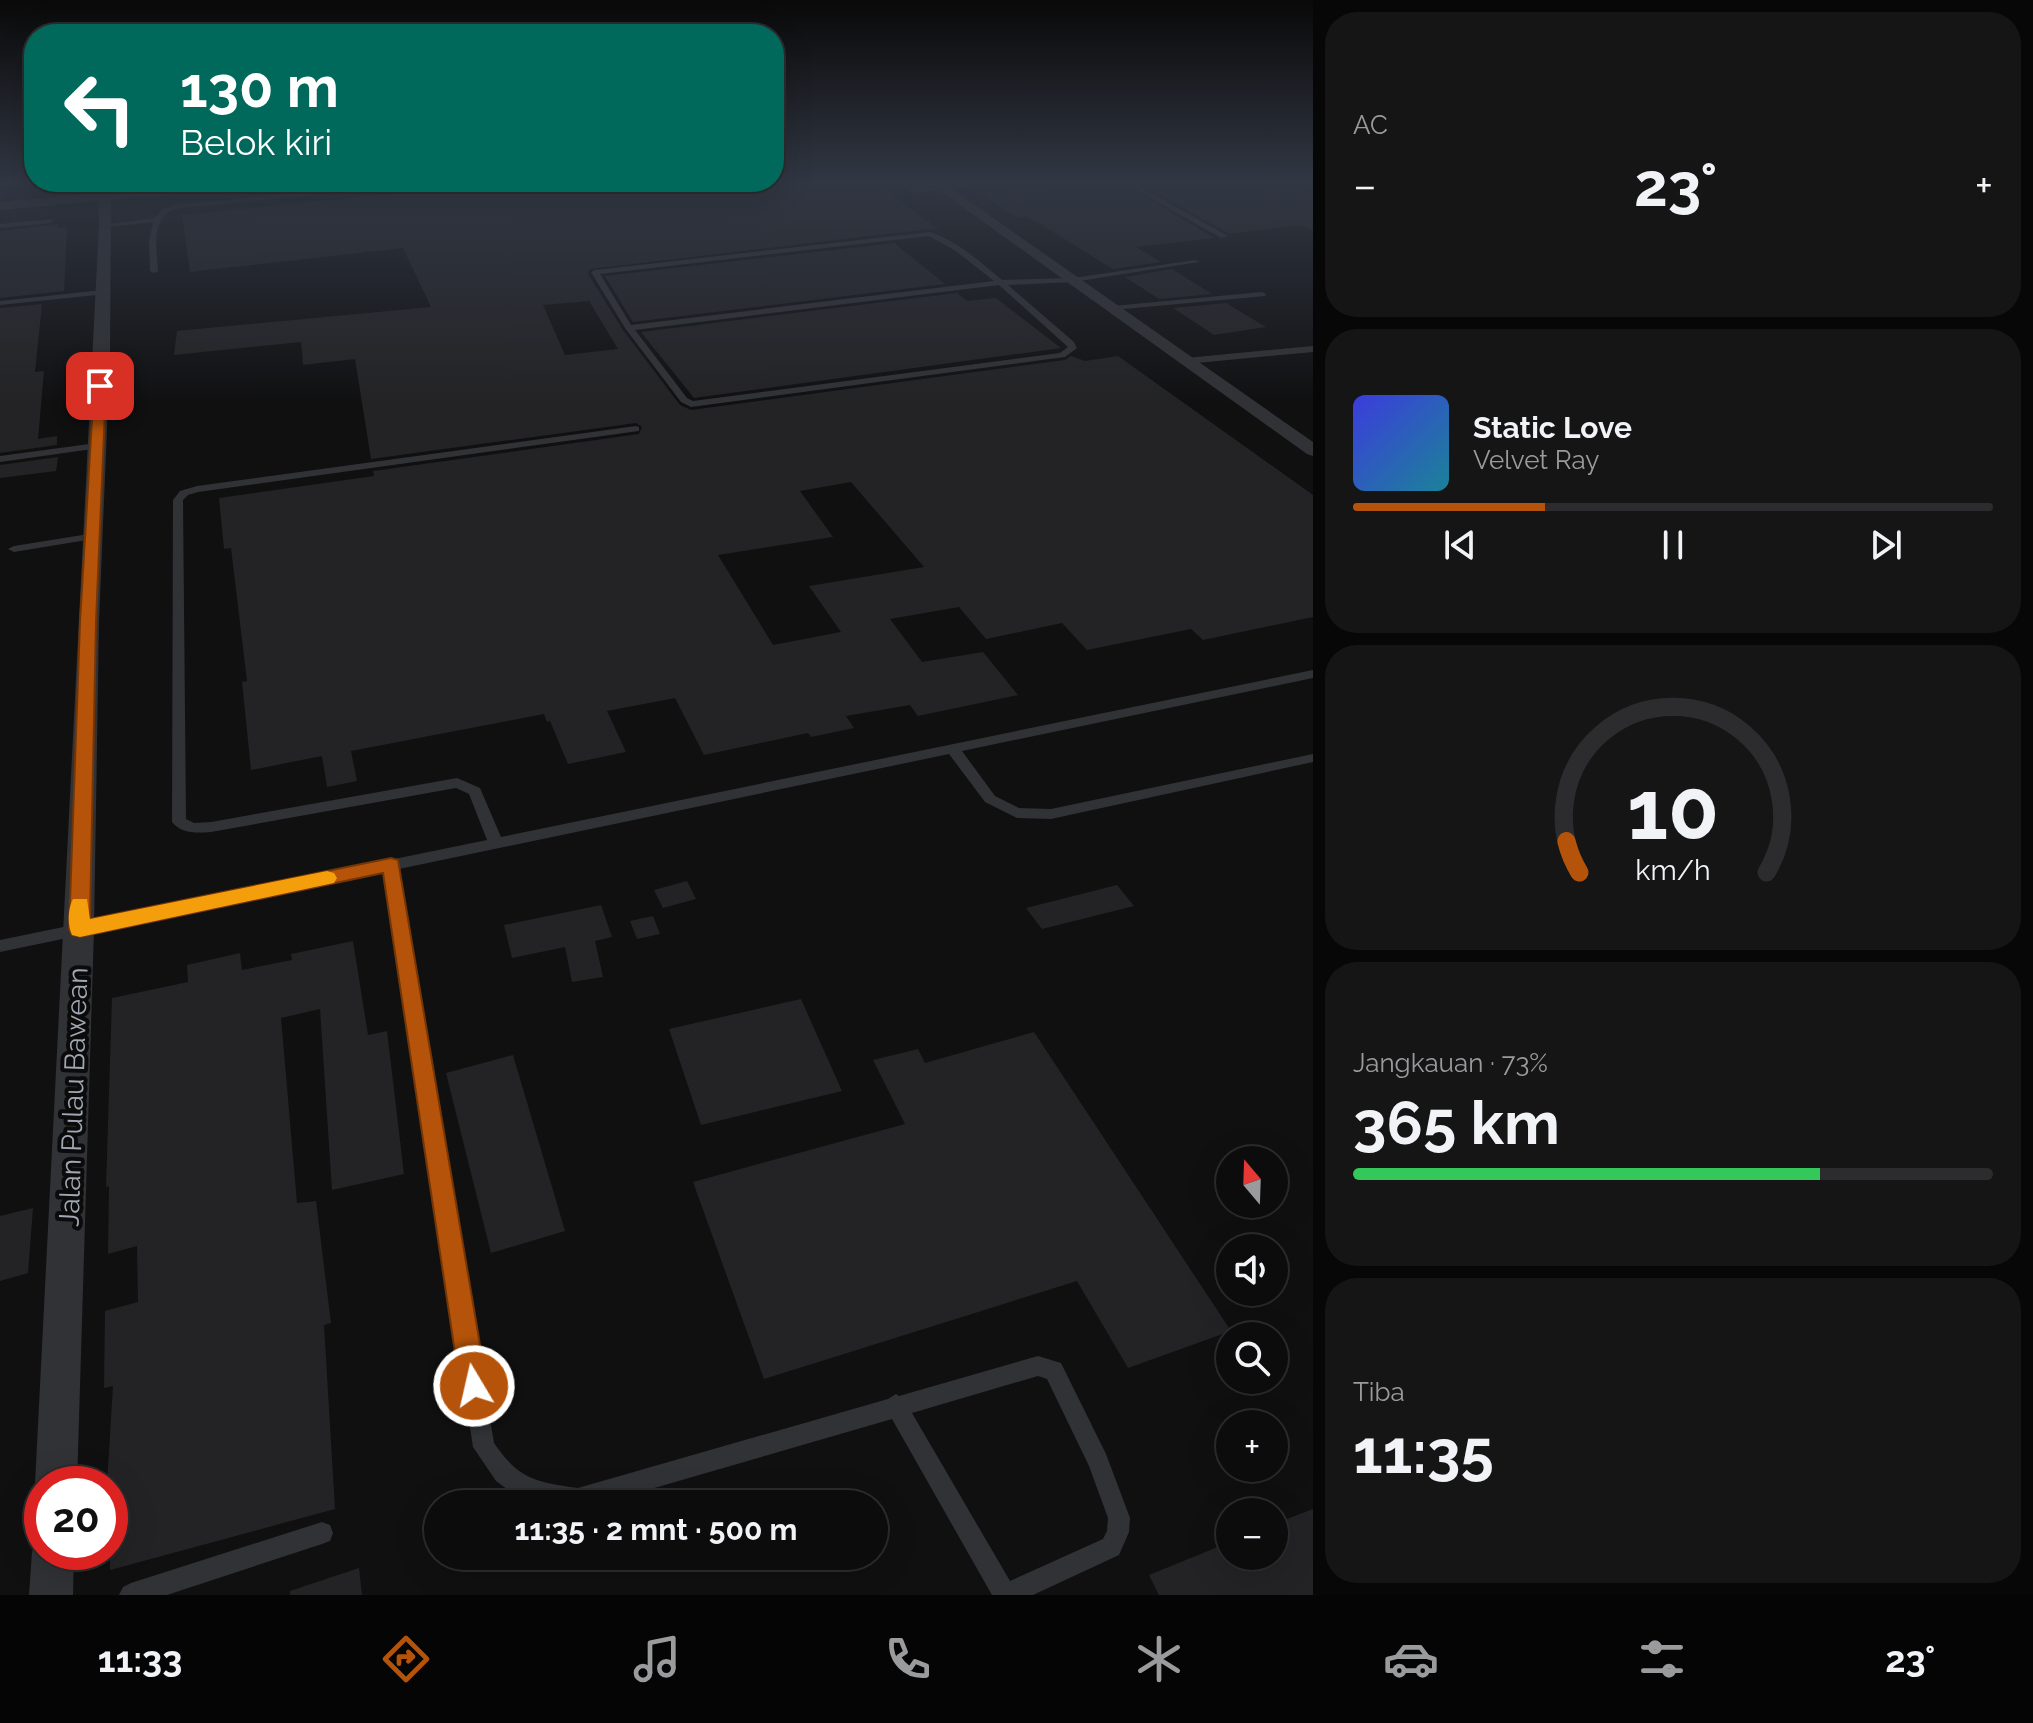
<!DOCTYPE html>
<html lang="id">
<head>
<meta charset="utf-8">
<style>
	body { margin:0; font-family:Raleway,sans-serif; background:#151516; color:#f1f3f6; height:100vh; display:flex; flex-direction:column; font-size:30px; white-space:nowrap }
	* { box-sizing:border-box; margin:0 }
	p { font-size:26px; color:#9a9b9d }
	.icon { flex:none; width:44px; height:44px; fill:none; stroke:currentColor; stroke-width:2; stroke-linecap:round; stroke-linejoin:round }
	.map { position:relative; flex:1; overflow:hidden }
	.sheet { display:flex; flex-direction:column; gap:12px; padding:12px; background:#070707; width:720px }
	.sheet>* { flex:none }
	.hud { position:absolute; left:24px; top:24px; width:760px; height:168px; border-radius:32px; box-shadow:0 8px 32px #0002,0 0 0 2px #2c2c2e; background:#00695c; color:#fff; overflow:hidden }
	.needle { width:52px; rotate:341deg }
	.controls { position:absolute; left:1216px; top:1146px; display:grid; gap:16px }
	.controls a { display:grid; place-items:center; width:72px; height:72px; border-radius:50%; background:#0c0c0d; box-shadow:0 8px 32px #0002,0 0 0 2px #2c2c2e; font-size:40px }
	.speed { position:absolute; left:24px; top:1466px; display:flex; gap:16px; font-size:40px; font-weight:700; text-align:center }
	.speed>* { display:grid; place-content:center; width:104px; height:104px; border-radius:50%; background:#0c0c0d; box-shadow:0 8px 32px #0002,0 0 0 2px #2c2c2e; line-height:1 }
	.speed .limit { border:12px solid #d22; background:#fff; color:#111 }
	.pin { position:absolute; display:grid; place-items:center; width:68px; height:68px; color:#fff; margin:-34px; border-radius:16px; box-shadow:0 4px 12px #0006 }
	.me { position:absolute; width:88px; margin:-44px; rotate:351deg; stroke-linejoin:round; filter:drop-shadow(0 0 6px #0008) }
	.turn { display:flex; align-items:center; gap:28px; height:168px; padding:0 24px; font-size:36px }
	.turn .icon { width:104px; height:104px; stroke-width:2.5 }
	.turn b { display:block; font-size:56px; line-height:68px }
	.big { font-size:60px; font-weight:700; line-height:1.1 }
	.sheet .widget { flex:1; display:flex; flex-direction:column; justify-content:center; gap:12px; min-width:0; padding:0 28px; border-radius:32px; background:#151516 }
	.sheet .dial { align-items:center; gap:0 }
	.dial svg { height:208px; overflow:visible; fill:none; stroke:#2c2c2e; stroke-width:7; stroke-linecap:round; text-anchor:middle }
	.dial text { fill:#f1f3f6; stroke:none }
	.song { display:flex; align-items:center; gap:24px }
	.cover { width:96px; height:96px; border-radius:12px; background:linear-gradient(135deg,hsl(240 70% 55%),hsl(190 70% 35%)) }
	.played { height:8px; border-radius:4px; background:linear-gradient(90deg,#b45309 30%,#2c2c2e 30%) }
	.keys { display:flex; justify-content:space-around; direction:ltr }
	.heat { display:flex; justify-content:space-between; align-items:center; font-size:44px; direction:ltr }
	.charge { height:12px; border-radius:6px; background:linear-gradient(90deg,#34c759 73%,#2c2c2e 0) }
	.trip { position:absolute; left:424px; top:1490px; width:464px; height:80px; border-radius:40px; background:#0c0c0d; box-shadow:0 8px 32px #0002,0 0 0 2px #2c2c2e; font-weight:700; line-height:80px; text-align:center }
	.tabs { display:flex; height:128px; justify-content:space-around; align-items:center; background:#050505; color:#9a9b9d }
	.tabs .icon { width:56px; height:56px }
	.tabs .current { color:#b45309 }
	.tabs b { font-size:36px; color:#f1f3f6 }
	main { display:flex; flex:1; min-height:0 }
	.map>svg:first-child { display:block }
	.building { fill:#232325; fill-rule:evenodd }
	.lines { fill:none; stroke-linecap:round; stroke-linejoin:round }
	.service { fill:#313236; fill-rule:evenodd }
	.minor { fill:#313236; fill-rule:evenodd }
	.route { fill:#b45309; stroke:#753606; stroke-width:2 }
	.slow { fill:#f59e0b }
	.labels { text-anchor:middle; stroke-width:8; stroke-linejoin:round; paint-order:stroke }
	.street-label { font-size:28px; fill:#a1a7b3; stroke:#0b0b0c }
</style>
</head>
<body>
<main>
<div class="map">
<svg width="1313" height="1595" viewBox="0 0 1313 1595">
	<rect width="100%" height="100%" fill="#101011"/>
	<!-- building -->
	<g class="building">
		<path d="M774,180H873L940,231L930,229L590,269L588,274L623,330L680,405L691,410L1065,360L1071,356L1085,361L1118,356L1313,495V617L1203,640L1191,629L1087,650L1062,623L986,639L959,607L890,619L922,662L983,652L1018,695L918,716L910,705L846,716L854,728L811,737L808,733L704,755L675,698L607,711L626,752L568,764L550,721L547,722L544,714L351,751L357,781L327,787L322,756L251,770L242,682L247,681L231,548L224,549L219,498L374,476L373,471L639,434L642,427L636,423L371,459L355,359L303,365L301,342L174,355L177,331L431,307L403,248L190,272L182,215L507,182ZM589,301L618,349L565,355L543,305ZM851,482L924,567L809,586L841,632L773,645L718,555L833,537L800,491Z"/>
		<polygon points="1089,180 1116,180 1214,238 1136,247 1161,262 1113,269 1027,216 1017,218 980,193"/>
		<polygon points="1134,180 1209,180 1235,193 1298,186 1313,193 1313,231 1301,225 1230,234"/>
		<polygon points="58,224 58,228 67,227 64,291 0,298 0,231"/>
		<polygon points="894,243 945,284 633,322 605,276"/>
		<polygon points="1172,269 1212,294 1159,299 1125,277"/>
		<polygon points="957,293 967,301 996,298 1061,348 694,398 641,332"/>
		<polygon points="1226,303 1266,327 1214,335 1173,308"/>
		<polygon points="42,304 35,372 44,371 38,439 57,436 57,445 0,453 0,308"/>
		<polygon points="58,457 56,471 0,478 0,465"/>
		<polygon points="687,881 696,899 663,908 654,890"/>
		<polygon points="1117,885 1134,906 1042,929 1026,908"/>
		<polygon points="601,905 612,937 595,941 603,977 572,982 565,947 512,958 504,925"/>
		<polygon points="653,916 660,934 637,939 630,921"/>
		<polygon points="353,941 368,1035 387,1031 404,1174 332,1190 320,1009 281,1018 297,1203 316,1201 331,1323 324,1325 335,1509 110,1570 110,1484 107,1484 113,1386 104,1388 105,1311 138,1302 137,1246 108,1254 109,1186 106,1187 112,998 188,982 187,965 240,953 242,970 292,960 291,954"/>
		<polygon points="801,999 842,1091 701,1125 669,1029"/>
		<polygon points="1034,1032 1231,1331 1128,1368 1077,1281 764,1379 693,1182 905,1124 873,1060 918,1049 925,1063"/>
		<polygon points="513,1055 565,1231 491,1253 446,1073"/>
		<polygon points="33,1208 28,1273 0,1281 0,1216"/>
		<polygon points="1313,1509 1313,1595 1159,1595 1149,1575 1230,1542 1230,1556 1274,1556 1274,1524"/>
		<polygon points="359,1568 362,1595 290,1595 290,1591"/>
	</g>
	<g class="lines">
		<!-- service -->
		<g class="service">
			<polygon points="891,180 899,180 915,189 993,180 1016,180 914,193"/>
			<polygon points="1119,180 1127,180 1228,236 1221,238"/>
			<polygon points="1293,180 1302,180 1313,185 1313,190"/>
			<path d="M413,182H437L174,209C150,220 157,249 158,271L154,273L150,271L149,242L153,222L106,227L102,225L155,218L162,210L173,205Z"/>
			<polygon points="54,219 51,223 0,228 0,224"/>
			<path d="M930,232C958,241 980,262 1002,280L1073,278L1195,260L1199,262L1073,282L1008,285L1074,342L1077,348L1065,357L691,407L681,402L625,328L591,272L595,270ZM929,236L956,251L994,281L631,325L600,274ZM999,285L1068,347L1060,353L693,401L687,398L635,330Z"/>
			<polygon points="103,290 107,292 106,294 0,305 0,301"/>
			<polygon points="1262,292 1266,294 1265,296 1113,310 1109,308 1113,306"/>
			<polygon points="1313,346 1313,352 1186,364 1182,361 1186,358"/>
			<path d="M636,426L639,427V431L198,492L188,495L183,500L186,819L194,823L211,822L457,778L480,788L501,837L1313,670V678L962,751L995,796L1019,808L1051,809L1313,754V762L1051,819L1017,818L985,802L949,754L399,869L494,1443C519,1480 537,1482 578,1488L888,1399L896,1394L899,1396L1038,1356L1061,1363L1106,1454L1130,1518L1129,1532L1119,1555L1033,1595H992L892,1419L599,1504H540L515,1495L496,1481L473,1447L385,872L0,952V940L487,840L469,794L456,788L211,832C196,833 182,834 172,822L173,500L180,491L197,486ZM1038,1376L1047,1379L1089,1466L1108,1518L1107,1531L1103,1539L1010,1581L912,1413Z"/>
			<polygon points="97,443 102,446 100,448 0,462 0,456"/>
			<polygon points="95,533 99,534 99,538 14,552 8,549 14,546"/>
			<polygon points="322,1522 330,1525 333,1533 330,1541 322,1544 167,1595 119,1595 123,1587 131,1583"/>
		</g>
		<!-- minor -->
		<g class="minor">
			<polygon points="925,180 939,180 1313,442 1313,456 1307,454"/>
			<polygon points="97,182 109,182 110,192 221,182 268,182 262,186 111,200 110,356 99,622 94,929 77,1484 42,1484 42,1499 35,1484 99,225 98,201 0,210 0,202 97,193"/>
			<polygon points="42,1535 42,1552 74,1552 73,1595 29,1595 32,1552 38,1537"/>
		</g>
	</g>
	<!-- sky -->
	<linearGradient id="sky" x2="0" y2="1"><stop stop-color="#090909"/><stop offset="0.45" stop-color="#313743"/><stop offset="1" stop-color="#313743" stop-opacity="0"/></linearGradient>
	<rect width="1313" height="404" fill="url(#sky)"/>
	<!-- route -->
	<polygon class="route" points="100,382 106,386 96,622 90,919 391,858 398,860 487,1386 483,1395 474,1399 464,1395 460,1386 383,873 80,937 72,935 69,929 80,622 94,386"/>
	<!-- slow -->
	<path class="slow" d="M327,871L334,873L337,878L334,883L80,937L72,935C67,925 68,908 73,899H87L90,919Z"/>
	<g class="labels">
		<!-- street labels -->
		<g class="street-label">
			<text transform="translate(73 1097) rotate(-88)" y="10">Jalan Pulau Bawean</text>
		</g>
	</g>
</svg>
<div class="controls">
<a><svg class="needle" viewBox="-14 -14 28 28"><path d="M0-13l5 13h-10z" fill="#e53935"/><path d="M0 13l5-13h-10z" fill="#9a9b9d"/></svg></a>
<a><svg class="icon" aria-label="sound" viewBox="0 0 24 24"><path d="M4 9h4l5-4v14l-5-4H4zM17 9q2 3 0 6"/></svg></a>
<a><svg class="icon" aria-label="search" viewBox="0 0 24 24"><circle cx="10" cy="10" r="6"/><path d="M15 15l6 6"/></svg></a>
<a>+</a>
<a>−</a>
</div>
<div class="speed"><div class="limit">20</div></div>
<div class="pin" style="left:100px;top:386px;background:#d93025"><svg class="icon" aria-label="arrive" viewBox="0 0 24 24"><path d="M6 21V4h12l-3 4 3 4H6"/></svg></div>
<svg class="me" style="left:474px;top:1386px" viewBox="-20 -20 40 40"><circle r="17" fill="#b45309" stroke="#fff" stroke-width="3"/><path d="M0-11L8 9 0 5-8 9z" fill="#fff"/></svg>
<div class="trip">11:35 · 2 mnt · 500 m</div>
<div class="hud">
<div class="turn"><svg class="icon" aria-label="left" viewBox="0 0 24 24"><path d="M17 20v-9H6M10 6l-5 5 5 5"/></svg><div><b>130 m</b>Belok kiri</div></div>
</div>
</div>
<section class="sheet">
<div class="widget"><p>AC</p>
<div class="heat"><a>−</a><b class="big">23°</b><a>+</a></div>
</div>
<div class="widget">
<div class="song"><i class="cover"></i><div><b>Static Love</b><p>Velvet Ray</p></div></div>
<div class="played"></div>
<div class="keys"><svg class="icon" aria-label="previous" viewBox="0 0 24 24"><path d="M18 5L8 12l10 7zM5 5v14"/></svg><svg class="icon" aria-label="pause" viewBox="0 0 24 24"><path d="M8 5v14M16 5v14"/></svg><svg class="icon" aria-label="next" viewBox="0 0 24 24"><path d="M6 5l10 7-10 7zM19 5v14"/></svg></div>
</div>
<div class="widget dial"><svg viewBox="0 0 100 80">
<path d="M14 69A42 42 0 1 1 86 69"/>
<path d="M14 69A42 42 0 0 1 9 57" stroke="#b45309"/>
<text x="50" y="56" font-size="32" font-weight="700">10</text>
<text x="50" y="72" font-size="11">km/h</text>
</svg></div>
<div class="widget"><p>Jangkauan · 73%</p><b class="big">365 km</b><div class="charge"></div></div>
<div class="widget"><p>Tiba</p><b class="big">11:35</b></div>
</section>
</main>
<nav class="tabs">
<b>11:33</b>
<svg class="icon current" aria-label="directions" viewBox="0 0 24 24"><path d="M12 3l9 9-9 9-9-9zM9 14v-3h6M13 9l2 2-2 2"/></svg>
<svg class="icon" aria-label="music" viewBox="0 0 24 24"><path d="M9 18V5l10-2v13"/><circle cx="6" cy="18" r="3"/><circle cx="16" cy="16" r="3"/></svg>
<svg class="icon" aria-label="phone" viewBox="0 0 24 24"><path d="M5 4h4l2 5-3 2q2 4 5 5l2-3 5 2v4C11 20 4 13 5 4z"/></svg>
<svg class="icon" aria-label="climate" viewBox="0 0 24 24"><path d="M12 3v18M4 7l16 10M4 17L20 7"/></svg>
<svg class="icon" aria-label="car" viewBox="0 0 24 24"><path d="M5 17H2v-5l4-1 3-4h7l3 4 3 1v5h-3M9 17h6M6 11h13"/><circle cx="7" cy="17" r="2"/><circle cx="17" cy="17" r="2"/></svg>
<svg class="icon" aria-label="filters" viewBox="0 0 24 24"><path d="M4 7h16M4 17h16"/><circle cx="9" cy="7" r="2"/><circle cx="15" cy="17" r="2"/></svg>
<b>23°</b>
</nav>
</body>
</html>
